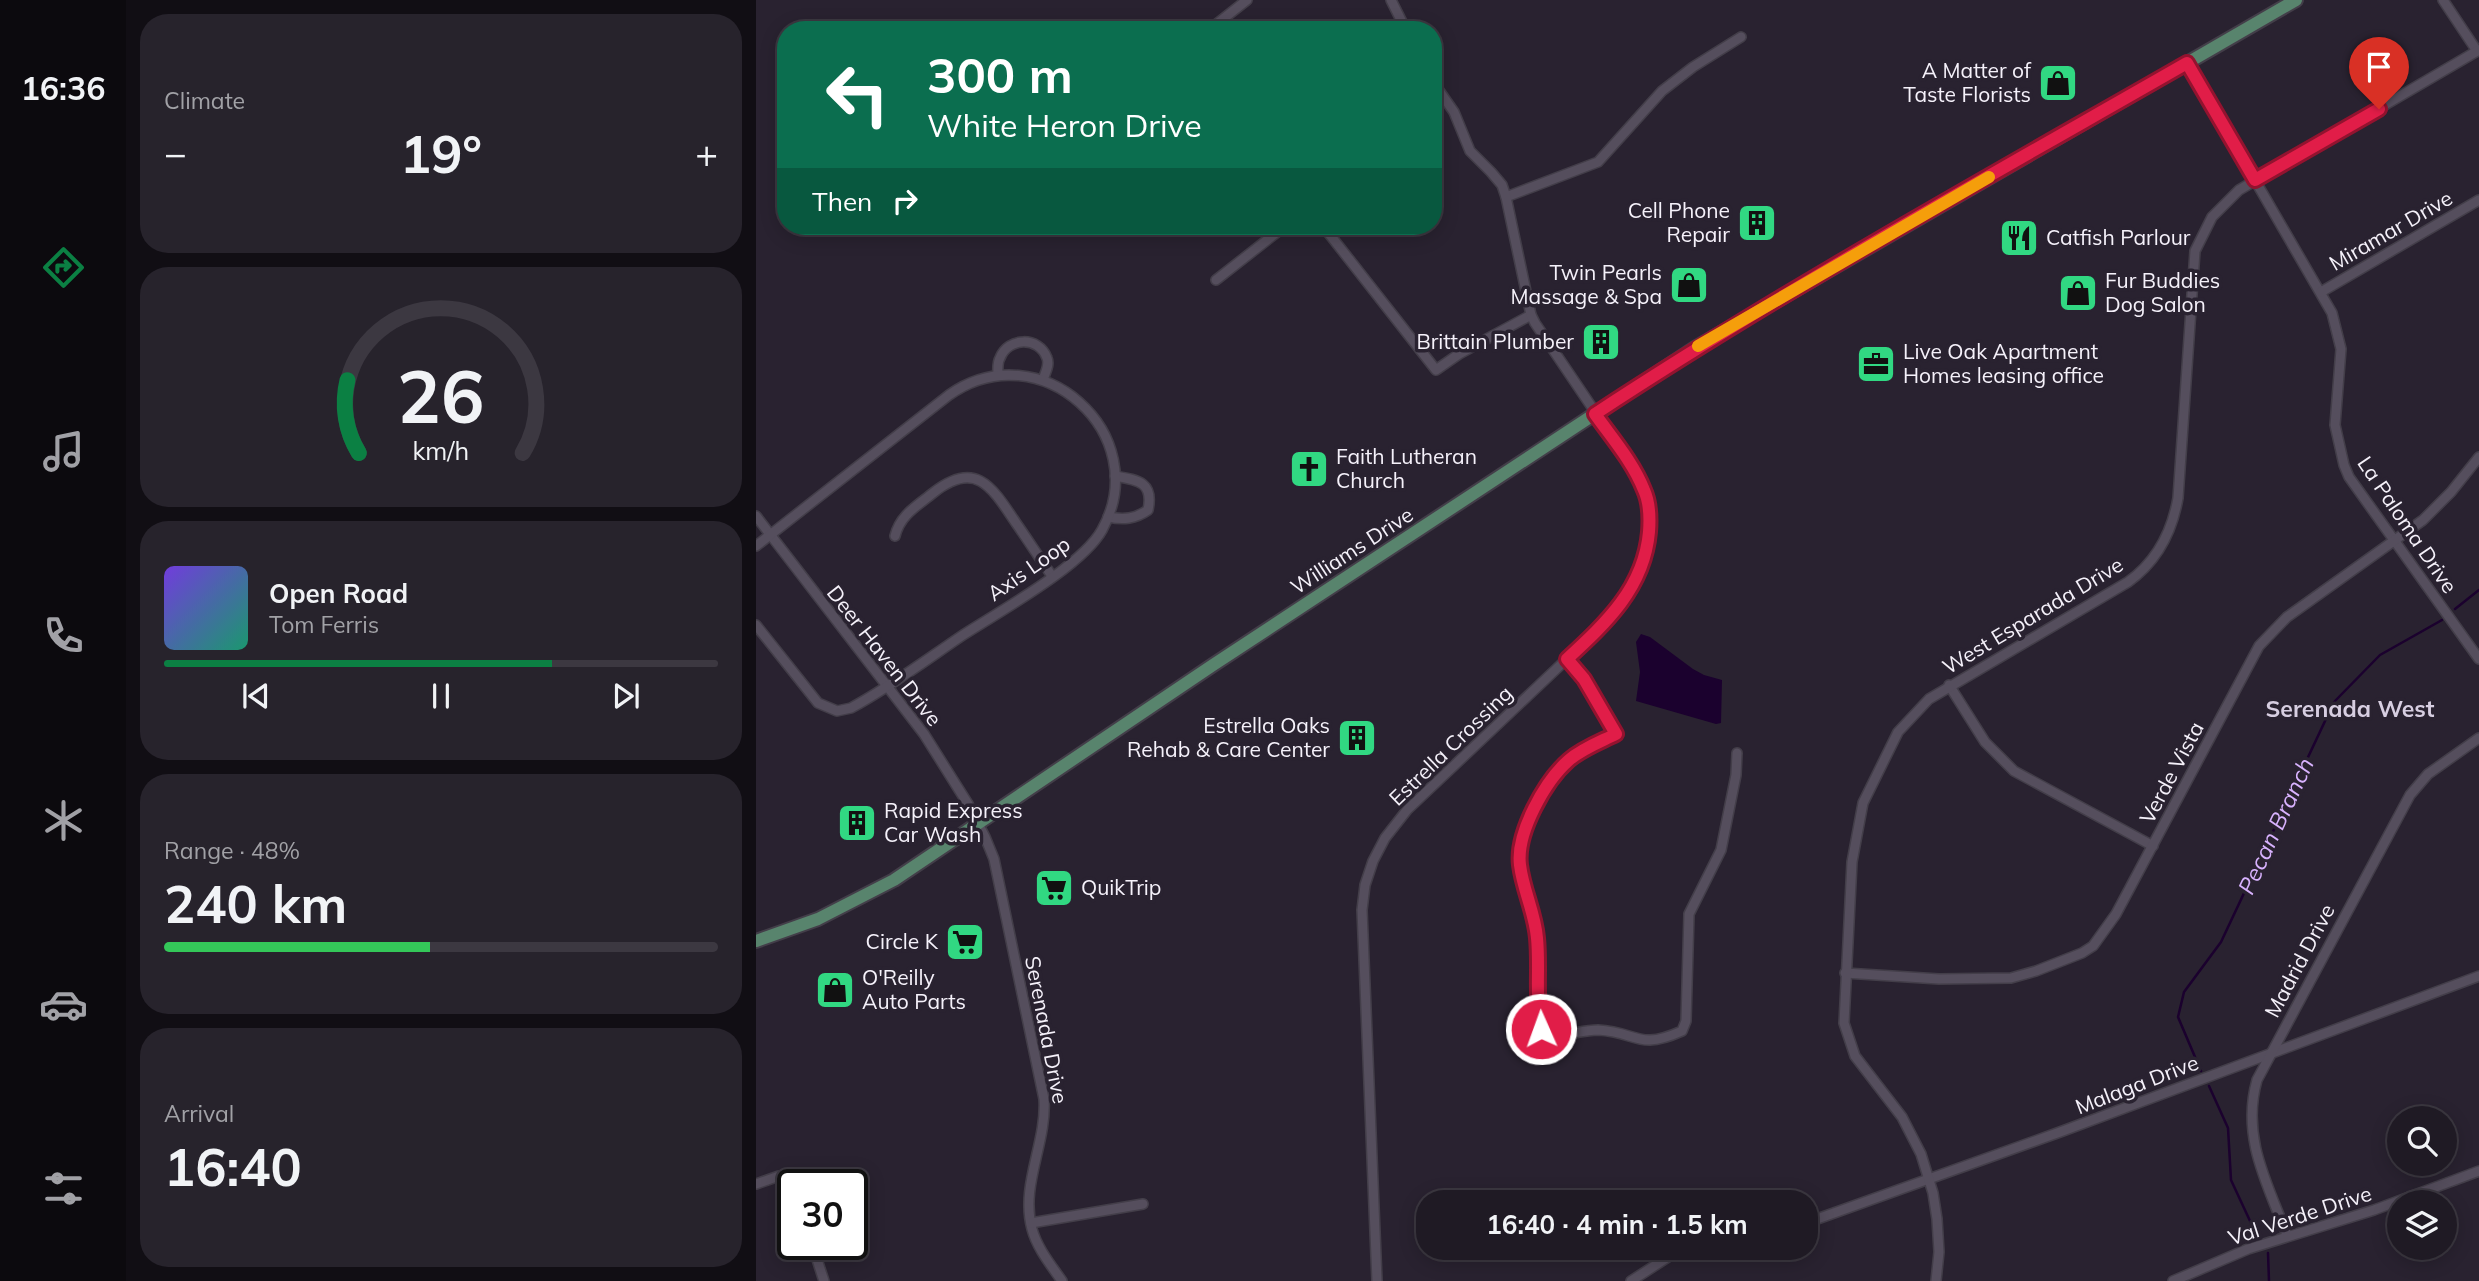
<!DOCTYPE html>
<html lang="en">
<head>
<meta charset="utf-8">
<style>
	body { margin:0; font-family:Mulish,sans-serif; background:#27232c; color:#f1f3f6; height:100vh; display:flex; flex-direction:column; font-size:26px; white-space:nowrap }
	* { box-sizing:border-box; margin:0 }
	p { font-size:23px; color:#a1a1a6 }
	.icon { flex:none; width:38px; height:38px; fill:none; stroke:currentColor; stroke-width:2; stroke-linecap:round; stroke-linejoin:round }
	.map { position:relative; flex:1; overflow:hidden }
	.drawer { display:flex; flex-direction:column; gap:14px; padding:14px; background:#110e14; width:630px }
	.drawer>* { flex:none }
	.top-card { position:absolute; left:21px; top:21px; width:665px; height:214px; border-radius:28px; box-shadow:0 4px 18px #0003,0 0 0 2px #3c3841; background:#0b6e4f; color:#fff; overflow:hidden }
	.fabs { position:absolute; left:1631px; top:1106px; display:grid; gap:14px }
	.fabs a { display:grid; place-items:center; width:70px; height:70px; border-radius:50%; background:#1f1a24; box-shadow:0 4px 18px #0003,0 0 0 2px #3c3841; font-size:35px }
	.speed { position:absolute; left:21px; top:1169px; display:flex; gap:14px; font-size:35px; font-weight:700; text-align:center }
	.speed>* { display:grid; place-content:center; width:91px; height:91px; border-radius:50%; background:#1f1a24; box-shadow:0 4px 18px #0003,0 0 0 2px #3c3841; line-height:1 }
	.speed .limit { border:4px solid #111; border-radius:10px; background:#fff; color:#111 }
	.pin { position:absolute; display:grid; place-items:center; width:60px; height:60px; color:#fff; margin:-72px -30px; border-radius:50% 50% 50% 0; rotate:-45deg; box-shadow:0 0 7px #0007 }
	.pin .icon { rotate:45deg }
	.me { position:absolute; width:77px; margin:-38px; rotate:358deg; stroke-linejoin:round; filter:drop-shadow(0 0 5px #0008) }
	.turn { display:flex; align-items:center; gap:24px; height:147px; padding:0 35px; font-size:32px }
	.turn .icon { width:91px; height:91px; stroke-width:2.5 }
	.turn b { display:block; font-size:49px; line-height:60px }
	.then { display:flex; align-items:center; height:66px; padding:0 35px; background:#0003; gap:14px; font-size:26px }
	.big { font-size:52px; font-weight:700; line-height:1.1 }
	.drawer .widget { flex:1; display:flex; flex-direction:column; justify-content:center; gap:10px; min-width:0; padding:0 24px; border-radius:28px; background:#27232c }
	.drawer .dial { align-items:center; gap:0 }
	.dial svg { height:182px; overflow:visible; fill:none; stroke:#3c3841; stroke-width:7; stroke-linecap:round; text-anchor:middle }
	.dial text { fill:#f1f3f6; stroke:none }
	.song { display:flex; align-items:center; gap:21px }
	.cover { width:84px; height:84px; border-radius:10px; background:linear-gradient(135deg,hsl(260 70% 55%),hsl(160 70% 35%)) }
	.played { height:7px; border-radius:4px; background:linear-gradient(90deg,#0b8043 70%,#3c3841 70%) }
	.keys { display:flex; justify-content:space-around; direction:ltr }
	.heat { display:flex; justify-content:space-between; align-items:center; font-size:38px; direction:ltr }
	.charge { height:10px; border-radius:5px; background:linear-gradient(90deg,#34c759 48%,#3c3841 0) }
	.trip { position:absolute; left:660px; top:1190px; width:402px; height:70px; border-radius:28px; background:#1f1a24; box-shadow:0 4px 18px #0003,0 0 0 2px #3c3841; font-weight:700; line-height:70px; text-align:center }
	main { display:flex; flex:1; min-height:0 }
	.menu { display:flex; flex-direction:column; width:126px; justify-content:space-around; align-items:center; background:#0c0a0e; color:#a1a1a6 }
	.menu .icon { width:49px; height:49px }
	.menu .selected { color:#0b8043 }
	.menu b { font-size:32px; color:#f1f3f6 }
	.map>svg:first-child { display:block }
	.water { fill:#1b012e }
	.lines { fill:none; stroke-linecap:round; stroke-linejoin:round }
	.stream { stroke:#1b012e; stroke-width:2.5 }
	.minor-casing { stroke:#433e49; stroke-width:12 }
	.major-casing { stroke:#433e49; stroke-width:16 }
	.minor { stroke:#554e5d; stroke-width:9 }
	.major { stroke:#58846d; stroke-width:12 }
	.route-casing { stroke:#92132f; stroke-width:18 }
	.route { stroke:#e11d48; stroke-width:12 }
	.slow { stroke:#f59e0b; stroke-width:12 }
	.labels { text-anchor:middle; stroke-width:7; stroke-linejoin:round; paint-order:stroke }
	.poi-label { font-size:21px; fill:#f5f1fa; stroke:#292230; text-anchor:start }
	.street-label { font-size:21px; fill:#f5f1fa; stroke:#292230 }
	.neighbourhood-label { font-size:23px; font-weight:bold; fill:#d7cee1; stroke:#292230 }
	.water-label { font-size:23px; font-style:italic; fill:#d8b2fe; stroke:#292230 }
</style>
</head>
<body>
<main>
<nav class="menu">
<b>16:36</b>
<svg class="icon selected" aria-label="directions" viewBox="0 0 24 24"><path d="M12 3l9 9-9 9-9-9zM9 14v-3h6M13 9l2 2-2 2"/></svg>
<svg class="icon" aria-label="music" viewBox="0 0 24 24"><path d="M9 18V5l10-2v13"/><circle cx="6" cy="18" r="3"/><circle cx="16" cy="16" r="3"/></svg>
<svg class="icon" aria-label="phone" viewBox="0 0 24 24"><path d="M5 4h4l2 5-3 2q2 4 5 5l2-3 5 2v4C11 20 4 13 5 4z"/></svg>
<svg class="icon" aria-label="climate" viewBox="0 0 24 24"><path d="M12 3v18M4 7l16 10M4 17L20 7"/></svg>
<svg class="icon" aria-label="car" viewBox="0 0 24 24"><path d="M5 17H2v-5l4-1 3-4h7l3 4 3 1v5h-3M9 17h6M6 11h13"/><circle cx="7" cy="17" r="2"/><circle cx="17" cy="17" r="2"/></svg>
<svg class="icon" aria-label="filters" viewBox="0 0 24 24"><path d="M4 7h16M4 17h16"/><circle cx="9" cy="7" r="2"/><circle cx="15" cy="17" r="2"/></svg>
</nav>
<section class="drawer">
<div class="widget"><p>Climate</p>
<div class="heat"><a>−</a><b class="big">19°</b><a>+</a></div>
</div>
<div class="widget dial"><svg viewBox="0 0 100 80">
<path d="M14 69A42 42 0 1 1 86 69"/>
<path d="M14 69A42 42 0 0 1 9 37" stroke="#0b8043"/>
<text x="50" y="56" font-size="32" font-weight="700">26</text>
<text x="50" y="72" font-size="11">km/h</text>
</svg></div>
<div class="widget">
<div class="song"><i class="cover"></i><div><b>Open Road</b><p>Tom Ferris</p></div></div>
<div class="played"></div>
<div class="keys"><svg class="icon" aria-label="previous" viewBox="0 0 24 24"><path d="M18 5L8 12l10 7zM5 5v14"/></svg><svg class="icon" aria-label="pause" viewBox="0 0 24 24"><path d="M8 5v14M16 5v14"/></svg><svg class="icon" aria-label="next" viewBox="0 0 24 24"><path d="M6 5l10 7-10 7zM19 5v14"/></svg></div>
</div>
<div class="widget"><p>Range · 48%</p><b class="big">240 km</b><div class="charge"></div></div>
<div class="widget"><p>Arrival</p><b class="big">16:40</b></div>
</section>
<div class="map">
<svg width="1723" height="1281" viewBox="0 0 1723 1281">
	<rect width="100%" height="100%" fill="#292230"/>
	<!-- water -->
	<polygon class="water" points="885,634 894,637 937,669 948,675 966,680 965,723 960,724 880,701 884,672 880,642"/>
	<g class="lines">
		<!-- stream -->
		<g class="stream">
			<polyline points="1699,609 1723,590"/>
			<polyline points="1445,1071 1422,1017 1428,992 1465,942 1578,702 1624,655 1686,620"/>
			<polyline points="1453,1086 1472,1128 1475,1180 1501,1236"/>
			<polyline points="1512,1253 1513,1281"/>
		</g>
		<!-- minor casing -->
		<g class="minor-casing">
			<g id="minor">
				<polyline points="635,0 650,30"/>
				<polyline points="1687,0 1721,51"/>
				<polyline points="453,30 491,0"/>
				<polyline points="1431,63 1576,313 1585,349 1579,425 1588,465 1593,477 1723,659"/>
				<polyline points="750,197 842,162 906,91 937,67 985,37"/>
				<polyline points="567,226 680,370 703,354 775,315"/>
				<polyline points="460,280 529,226"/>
				<polyline points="1565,292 1723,200"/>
				<path d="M242,375C242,369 241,363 244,358C252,337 283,336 291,358C294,365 289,373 287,380"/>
				<path d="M0,516L168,734L212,804L229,837L238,859L288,1099C291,1143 264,1185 276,1229C281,1248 295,1265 306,1281"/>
				<path d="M352,517C368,520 379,519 392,510C398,482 382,480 359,476"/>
				<path d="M139,536C144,515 161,506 177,493C220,459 236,487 260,523C272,540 284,559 296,576"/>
				<path d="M0,546L193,395C284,331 399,434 346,530C326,566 244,611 207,635C170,660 134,687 95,708L81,711L62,703L0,625"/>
				<path d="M811,659L825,674L860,734C849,739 837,744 826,750C796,768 760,829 764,865C766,888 777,910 781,933C785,961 783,991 783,1019L785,1029L789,1034C808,1038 823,1030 842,1030C882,1032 881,1051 926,1031L930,1021L933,914L965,850L980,775L981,753"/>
				<polyline points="1193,685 1229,742 1258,771 1397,846"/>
				<polyline points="1089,973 1183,979 1255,978 1280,971 1326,953 1337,946 1360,914 1503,646 1531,617 1667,520 1695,492 1723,457"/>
				<polyline points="0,1184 23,1176 32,1178 37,1185"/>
				<polyline points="275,1223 387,1204"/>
				<polyline points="1050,1223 1304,1132 1723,976"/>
				<path d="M1531,1235C1511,1183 1485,1137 1501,1080L1654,795L1672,774L1723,738"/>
				<polyline points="56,1244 68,1281"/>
				<polyline points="621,1281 606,910 609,885 617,861 629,838 651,810 832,639 860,612 874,593 886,567 894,518 889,492 877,468 779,323 775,315 750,197 746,185 735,172 714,151 698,112 677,82"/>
				<polyline points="875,1281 926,1248"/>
				<path d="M1180,1281L1183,1252L1181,1219L1177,1193L1165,1154L1146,1117L1099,1056L1088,1023L1096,862L1107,803L1142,732L1173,699L1372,582C1400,562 1416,532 1422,498L1439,251L1456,217L1483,190L1723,50"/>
				<polyline points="1417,1281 1492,1249 1618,1210 1723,1171"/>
			</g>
		</g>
		<!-- major casing -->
		<g class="major-casing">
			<polyline id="major" points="0,941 62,919 138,880 457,665 939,348 1540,0"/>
		</g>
		<!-- minor -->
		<use href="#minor" class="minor"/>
		<!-- major -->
		<use href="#major" class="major"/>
	</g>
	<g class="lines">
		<!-- route casing -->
		<g class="route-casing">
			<path id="route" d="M785,1029C779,1000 784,968 781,938C779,913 767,890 764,865C760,833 789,781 813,760C827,748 844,742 860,734L828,679L811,659C850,623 888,588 893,532C894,519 894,503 888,490C877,462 856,438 839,414C1031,288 1232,177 1431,63L1499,180L1623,109"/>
		</g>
		<!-- route -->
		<use href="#route" class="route"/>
		<!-- slow -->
		<polyline class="slow" points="942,346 1233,177"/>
	</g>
	<!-- icons -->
	<defs>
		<g id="shop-square" transform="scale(2.0125)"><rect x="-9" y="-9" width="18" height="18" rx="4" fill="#31d882" stroke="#292230"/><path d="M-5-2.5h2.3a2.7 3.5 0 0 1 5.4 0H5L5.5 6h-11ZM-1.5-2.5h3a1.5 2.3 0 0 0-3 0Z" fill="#111"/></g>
		<g id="building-square" transform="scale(2.0125)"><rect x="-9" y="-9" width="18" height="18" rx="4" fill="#31d882" stroke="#292230"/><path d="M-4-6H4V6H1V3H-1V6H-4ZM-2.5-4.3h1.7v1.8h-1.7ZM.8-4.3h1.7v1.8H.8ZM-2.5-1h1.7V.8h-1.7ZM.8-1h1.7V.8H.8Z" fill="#111"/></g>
		<g id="restaurant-square" transform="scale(2.0125)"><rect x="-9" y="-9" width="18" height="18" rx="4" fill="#31d882" stroke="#292230"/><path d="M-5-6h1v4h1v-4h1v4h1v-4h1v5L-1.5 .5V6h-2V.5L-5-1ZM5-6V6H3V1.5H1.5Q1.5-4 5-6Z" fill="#111"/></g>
		<g id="office-square" transform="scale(2.0125)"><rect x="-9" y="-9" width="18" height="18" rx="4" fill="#31d882" stroke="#292230"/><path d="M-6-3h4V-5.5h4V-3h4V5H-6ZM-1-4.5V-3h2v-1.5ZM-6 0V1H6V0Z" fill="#111"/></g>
		<g id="church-square" transform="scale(2.0125)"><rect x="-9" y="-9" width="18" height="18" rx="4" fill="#31d882" stroke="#292230"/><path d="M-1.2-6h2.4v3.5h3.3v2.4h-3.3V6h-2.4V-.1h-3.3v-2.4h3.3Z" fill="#111"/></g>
		<g id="supermarket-square" transform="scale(2.0125)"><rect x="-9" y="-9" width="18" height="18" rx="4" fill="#31d882" stroke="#292230"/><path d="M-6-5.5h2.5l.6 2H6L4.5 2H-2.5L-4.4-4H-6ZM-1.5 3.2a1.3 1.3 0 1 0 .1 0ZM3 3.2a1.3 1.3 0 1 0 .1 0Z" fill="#111"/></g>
	</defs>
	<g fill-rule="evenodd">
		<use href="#shop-square" x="1302" y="83"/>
		<use href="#building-square" x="1001" y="223"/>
		<use href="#restaurant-square" x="1263" y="238"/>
		<use href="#shop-square" x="933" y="285"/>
		<use href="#shop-square" x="1322" y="293"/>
		<use href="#building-square" x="845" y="342"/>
		<use href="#office-square" x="1120" y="364"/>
		<use href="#church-square" x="553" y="469"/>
		<use href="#building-square" x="601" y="738"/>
		<use href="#building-square" x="101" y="823"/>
		<use href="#supermarket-square" x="298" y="888"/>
		<use href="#supermarket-square" x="209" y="942"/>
		<use href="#shop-square" x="79" y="990"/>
	</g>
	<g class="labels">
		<!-- poi labels -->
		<g class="poi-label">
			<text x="1275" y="78" text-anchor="end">A Matter of<tspan x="1275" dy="24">Taste Florists</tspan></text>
			<text x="974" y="218" text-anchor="end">Cell Phone<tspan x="974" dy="24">Repair</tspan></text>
			<text x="1290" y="245">Catfish Parlour</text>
			<text x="906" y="280" text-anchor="end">Twin Pearls<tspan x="906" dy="24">Massage &amp; Spa</tspan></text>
			<text x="1349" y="288">Fur Buddies<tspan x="1349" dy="24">Dog Salon</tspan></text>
			<text x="818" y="349" text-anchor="end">Brittain Plumber</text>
			<text x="1147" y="359">Live Oak Apartment<tspan x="1147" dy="24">Homes leasing office</tspan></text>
			<text x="580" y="464">Faith Lutheran<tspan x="580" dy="24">Church</tspan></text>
			<text x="574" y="733" text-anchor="end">Estrella Oaks<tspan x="574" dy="24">Rehab &amp; Care Center</tspan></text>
			<text x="128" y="818">Rapid Express<tspan x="128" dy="24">Car Wash</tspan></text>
			<text x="325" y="895">QuikTrip</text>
			<text x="182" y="949" text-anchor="end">Circle K</text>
			<text x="106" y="985">O'Reilly<tspan x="106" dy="24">Auto Parts</tspan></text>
		</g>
		<!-- street labels -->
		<g class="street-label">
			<text transform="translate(1635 231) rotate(-30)" y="7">Miramar Drive</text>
			<text transform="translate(1651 525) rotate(56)" y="7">La Paloma Drive</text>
			<text transform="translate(596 551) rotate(-33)" y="7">Williams Drive</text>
			<text transform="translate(273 569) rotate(-35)" y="7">Axis Loop</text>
			<text transform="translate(1277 616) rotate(-31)" y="7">West Esparada Drive</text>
			<text transform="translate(128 656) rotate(52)" y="7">Deer Haven Drive</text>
			<text transform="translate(695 746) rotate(-44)" y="7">Estrella Crossing</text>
			<text transform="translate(1416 773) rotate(-62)" y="7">Verde Vista</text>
			<text transform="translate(1544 961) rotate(-62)" y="7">Madrid Drive</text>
			<text transform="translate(290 1030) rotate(79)" y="7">Serenada Drive</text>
			<text transform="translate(1381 1085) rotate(-21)" y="7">Malaga Drive</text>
			<text transform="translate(1544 1216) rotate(-18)" y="7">Val Verde Drive</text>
		</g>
		<!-- neighbourhood labels -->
		<g class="neighbourhood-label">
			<text x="1594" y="717">Serenada West</text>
		</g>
		<!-- water labels -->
		<g class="water-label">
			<text transform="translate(1520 826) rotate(-65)" y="8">Pecan Branch</text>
		</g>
	</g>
</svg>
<div class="fabs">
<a><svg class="icon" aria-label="search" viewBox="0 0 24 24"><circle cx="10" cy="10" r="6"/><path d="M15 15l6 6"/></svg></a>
<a><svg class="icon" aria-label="layers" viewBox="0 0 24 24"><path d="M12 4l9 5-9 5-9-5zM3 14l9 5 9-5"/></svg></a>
</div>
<div class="speed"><div class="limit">30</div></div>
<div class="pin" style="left:1623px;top:109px;background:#d93025"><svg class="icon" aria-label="arrive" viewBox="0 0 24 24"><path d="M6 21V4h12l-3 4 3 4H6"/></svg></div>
<svg class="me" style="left:785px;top:1029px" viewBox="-20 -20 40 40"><circle r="17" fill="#e11d48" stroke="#fff" stroke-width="3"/><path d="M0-11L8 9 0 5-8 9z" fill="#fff"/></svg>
<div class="trip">16:40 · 4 min · 1.5 km</div>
<div class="top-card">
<div class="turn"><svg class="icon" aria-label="left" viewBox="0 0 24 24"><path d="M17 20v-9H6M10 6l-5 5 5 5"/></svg><div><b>300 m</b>White Heron Drive</div></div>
<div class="then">Then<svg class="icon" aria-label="right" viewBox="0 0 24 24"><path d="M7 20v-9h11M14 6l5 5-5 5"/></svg></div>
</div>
</div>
</main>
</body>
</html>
